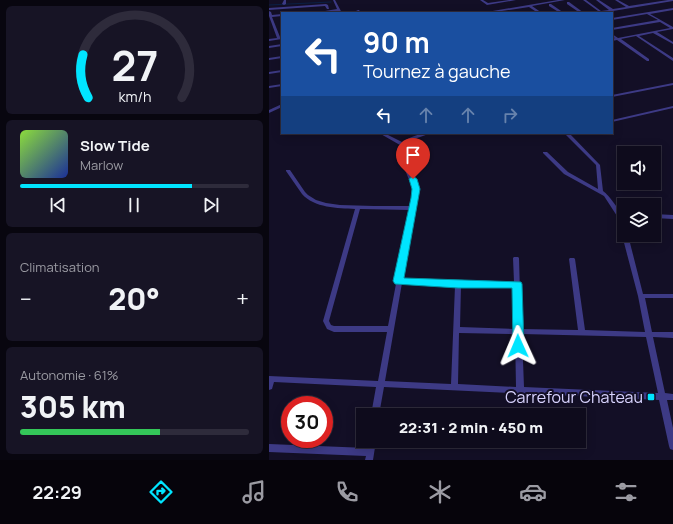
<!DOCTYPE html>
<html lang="fr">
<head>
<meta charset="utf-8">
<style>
	body { margin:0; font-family:Manrope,sans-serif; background:#171425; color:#f1f3f6; height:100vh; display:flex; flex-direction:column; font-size:15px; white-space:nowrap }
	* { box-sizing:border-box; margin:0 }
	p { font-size:13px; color:#9b9ba3 }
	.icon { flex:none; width:22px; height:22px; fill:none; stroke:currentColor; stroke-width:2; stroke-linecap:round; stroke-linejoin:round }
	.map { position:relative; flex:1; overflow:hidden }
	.details { display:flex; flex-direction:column; gap:6px; padding:6px; background:#08060f; width:269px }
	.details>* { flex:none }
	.hud { position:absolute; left:12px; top:12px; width:332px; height:122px; border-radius:0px; box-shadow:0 2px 10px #0003,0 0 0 1px #2e2b3b; background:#1a4fa0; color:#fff; overflow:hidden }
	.tools { position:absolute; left:348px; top:146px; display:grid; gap:8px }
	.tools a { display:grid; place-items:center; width:44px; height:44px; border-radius:0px; background:#0e0b1c; box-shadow:0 2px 10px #0003,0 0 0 1px #2e2b3b; font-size:20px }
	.speed { position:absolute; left:12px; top:396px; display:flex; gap:8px; font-size:20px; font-weight:700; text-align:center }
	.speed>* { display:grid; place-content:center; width:52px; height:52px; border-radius:50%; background:#0e0b1c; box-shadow:0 2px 10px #0003,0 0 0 1px #2e2b3b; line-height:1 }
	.speed .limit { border:6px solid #d22; background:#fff; color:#111 }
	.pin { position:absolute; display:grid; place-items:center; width:34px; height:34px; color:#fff; margin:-41px -17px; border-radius:50% 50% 50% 0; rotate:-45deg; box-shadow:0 0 4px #0007 }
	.pin .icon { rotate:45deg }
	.me { position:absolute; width:44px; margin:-22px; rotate:359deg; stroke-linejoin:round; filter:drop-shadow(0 0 3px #0008) }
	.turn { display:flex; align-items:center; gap:14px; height:84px; padding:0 16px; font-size:18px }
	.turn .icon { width:52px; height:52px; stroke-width:2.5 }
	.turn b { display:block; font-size:28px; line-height:34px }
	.lanes { display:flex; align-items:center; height:38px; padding:0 16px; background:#0003; justify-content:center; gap:20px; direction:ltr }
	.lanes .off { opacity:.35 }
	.big { font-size:30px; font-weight:800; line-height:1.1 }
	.details .widget { flex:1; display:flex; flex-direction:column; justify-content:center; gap:6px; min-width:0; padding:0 14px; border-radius:6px; background:#171425 }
	.details .dial { align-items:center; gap:0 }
	.dial svg { height:104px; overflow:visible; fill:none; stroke:#2e2b3b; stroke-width:7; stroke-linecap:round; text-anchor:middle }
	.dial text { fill:#f1f3f6; stroke:none }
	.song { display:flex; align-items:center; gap:12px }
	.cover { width:48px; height:48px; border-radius:6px; background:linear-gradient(135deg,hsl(90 70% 55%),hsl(230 70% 35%)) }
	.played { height:4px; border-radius:2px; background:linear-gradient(90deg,#00e5ff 75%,#2e2b3b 75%) }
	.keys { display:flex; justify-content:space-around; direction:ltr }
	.heat { display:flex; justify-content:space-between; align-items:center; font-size:22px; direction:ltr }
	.charge { height:6px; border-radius:3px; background:linear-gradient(90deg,#34c759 61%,#2e2b3b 0) }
	.trip { position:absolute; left:87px; top:408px; width:230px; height:40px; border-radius:0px; background:#0e0b1c; box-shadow:0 2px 10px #0003,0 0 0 1px #2e2b3b; font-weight:800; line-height:40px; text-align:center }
	.tab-bar { display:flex; height:64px; justify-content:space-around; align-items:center; background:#06040b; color:#9b9ba3 }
	.tab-bar .icon { width:28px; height:28px }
	.tab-bar .on { color:#00e5ff }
	.tab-bar b { font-size:18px; color:#f1f3f6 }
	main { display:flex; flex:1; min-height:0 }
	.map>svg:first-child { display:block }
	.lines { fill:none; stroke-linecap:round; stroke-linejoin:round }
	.stream { stroke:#0a1f44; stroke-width:1 }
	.minor { fill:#3d3a85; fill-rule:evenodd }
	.route { fill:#00e5ff; stroke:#0095a6 }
	.poi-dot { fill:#00e5ff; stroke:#130f26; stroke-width:1.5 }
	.labels { text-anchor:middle; stroke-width:4; stroke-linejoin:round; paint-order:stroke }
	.near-poi-label { font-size:16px; fill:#d9d4ff; stroke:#130f26; text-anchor:end }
</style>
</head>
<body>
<main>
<section class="details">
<div class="widget dial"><svg viewBox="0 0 100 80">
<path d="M14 69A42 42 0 1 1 86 69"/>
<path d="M14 69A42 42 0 0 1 10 36" stroke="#00e5ff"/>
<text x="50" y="56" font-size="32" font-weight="700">27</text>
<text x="50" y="72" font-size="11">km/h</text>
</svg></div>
<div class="widget">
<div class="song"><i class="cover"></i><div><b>Slow Tide</b><p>Marlow</p></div></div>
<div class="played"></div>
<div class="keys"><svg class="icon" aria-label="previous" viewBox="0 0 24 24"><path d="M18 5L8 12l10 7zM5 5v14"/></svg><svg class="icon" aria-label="pause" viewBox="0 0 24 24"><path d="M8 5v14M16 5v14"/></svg><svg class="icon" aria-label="next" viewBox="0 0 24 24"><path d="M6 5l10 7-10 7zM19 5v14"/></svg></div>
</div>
<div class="widget"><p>Climatisation</p>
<div class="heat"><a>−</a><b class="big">20°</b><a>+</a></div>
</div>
<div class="widget"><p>Autonomie · 61%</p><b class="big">305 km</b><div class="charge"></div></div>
</section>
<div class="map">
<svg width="404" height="460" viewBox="0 0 404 460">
	<rect width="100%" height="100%" fill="#130f26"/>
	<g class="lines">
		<!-- stream -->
		<polyline class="stream" points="0,5 62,2"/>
		<!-- minor -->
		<g class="minor">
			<polygon points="15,0 17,0 17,4 15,5 13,4"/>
			<polygon points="64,0 66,0 73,13 69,13 69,11 53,13 44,13 68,9"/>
			<polygon points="211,0 214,0 219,3 240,0 247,0 218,5"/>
			<polygon points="289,0 296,0 263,6 273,13 269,13 260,7 220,13 212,13"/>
			<polygon points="314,0 317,0 332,11 340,10 327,0 330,0 344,9 357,7 346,0 349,0 360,6 399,0 404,0 404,1 332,13 323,13 329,11"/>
			<polygon points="298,2 300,2 315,13 311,13 298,4"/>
			<polygon points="57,4 59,5 60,9 58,9 56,6 0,10 0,8"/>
			<polygon points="280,4 282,4 295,13 291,13 280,6"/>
			<polygon points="404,8 404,10 381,14 404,27 404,29 388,32 404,42 404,44 384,33 370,36 404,58 404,61 367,36 352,39 380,59 380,61 378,61 348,40 343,41 343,39 346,38 343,37 343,34 349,38 401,28 391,22 343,30 343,28 389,20 378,14 343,20 343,18"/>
			<polygon points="89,10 90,10 92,13 88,13 87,11"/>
			<polygon points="0,11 2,12 3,15 13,14 13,16 3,17 11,37 13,37 13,39 0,41 0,39 8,38 0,16"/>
			<polygon points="13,44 13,46 0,48 0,46"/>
			<polygon points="13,56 13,58 0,60 0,58"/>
			<polygon points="13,70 13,72 0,74 0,72"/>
			<polygon points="404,83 404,85 343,97 343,95"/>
			<polygon points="13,84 13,86 0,88 0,86"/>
			<polygon points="13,104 13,107 0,113 0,110"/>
			<polygon points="404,106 404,108 343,122 343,120"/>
			<path d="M110,133H115L133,142C141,137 151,133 161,133C152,138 136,139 132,151L150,189L134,279L189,282H245L244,258L245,257H249L250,258L252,329L309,330L300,259L301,258H305L306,259L316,330L376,332L369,296L353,235L355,233V235H359L374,294H404V298H376L383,332H404V338L384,337L396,393L404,394V400H398L404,428V450L401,449L400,446L390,400L115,387L110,415H102L107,387L5,382L3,389L0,390V376L109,381L118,332H65L58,329L54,321L86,209C69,208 45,208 33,194L17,171V170H21L36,192L39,195L47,200L57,203L71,205L105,206H141L144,189L128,151L129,147L131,145ZM91,209L141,210L119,326H65L62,325L60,321ZM133,283L186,286L182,384L116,381ZM192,286H245L246,329L191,327ZM190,333L246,334L247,387L189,384ZM253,334L377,337L389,393L255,387Z"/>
			<path d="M295,133H300L331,165L334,191C340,195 352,212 354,218C356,223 355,227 355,232L352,230L348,216L335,196L295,174L274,153V152H278L299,172L329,189L327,165Z"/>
			<polygon points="385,214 404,215 404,219 385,218"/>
			<polygon points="99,441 107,441 104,460 96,460 97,456 0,452 0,444 98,448"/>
		</g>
	</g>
	<!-- route -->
	<polygon class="route" points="144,176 148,179 151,189 135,278 252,282 253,284 255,346 253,350 249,351 245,350 244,346 243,288 189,288 126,284 124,281 142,198 143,189 140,179"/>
	<!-- markers -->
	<rect class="poi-dot" x="378" y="393" width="8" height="8" rx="2"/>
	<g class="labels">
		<!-- near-poi labels -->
		<g class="near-poi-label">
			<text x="374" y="403">Carrefour Chateau</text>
		</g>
	</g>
</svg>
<div class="tools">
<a><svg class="icon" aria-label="sound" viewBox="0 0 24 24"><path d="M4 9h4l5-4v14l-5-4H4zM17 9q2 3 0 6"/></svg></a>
<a><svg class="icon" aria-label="layers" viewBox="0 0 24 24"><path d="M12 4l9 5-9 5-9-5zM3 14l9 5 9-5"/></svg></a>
</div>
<div class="speed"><div class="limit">30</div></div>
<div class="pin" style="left:144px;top:179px;background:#d93025"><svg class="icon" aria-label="arrive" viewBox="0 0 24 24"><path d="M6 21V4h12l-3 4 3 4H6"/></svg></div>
<svg class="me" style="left:249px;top:346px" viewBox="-20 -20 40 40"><path d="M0-17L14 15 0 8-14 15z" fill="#00e5ff" stroke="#fff" stroke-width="4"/></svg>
<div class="trip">22:31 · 2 min · 450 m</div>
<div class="hud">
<div class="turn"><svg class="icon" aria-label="left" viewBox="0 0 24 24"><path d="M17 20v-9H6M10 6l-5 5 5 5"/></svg><div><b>90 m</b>Tournez à gauche</div></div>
<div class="lanes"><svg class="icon" aria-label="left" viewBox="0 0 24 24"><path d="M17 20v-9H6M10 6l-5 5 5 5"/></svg><svg class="icon off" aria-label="ahead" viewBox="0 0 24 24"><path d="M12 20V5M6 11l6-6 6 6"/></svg><svg class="icon off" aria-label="ahead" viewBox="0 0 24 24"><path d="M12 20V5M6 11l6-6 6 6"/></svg><svg class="icon off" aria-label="right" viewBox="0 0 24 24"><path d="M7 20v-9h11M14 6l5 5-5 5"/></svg></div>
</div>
</div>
</main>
<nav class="tab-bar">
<b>22:29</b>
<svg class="icon on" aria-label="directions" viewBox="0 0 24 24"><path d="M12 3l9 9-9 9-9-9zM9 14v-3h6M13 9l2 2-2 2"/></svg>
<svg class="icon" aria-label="music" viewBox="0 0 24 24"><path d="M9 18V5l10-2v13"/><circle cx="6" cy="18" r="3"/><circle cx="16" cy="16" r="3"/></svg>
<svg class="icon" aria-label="phone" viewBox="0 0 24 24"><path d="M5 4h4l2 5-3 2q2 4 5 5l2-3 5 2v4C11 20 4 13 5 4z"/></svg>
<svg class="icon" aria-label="climate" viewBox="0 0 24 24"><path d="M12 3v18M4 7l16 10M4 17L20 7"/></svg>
<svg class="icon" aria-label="car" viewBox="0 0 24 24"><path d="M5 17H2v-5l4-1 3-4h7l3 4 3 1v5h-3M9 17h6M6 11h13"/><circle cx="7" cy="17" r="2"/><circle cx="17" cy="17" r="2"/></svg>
<svg class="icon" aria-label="filters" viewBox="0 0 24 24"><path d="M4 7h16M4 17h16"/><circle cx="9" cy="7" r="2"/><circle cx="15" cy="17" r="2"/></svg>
</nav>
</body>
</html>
